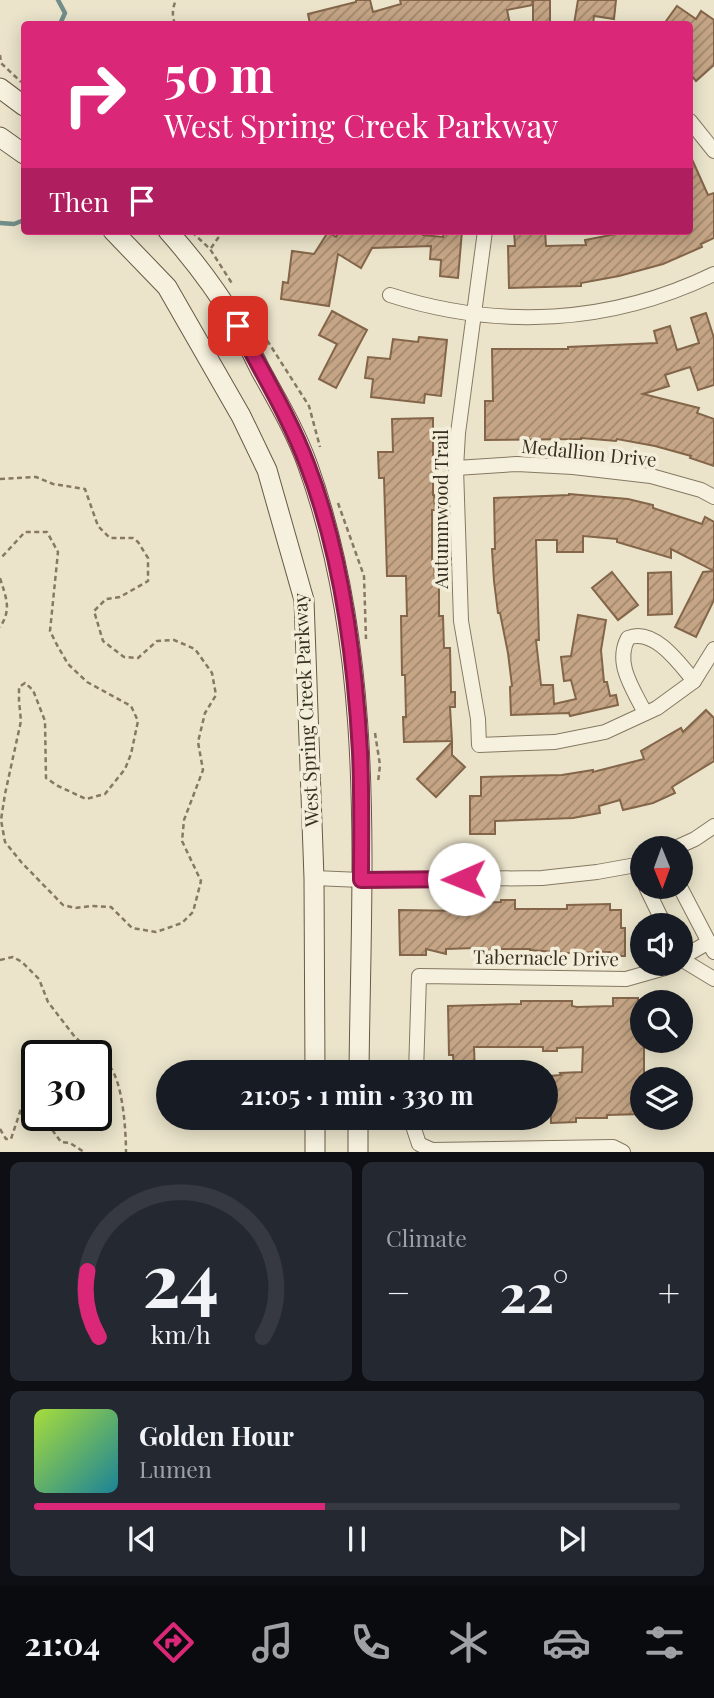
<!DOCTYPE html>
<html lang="en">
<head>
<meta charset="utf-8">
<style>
	body { margin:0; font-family:"Playfair Display",serif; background:#242831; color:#f1f3f6; height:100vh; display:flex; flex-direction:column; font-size:26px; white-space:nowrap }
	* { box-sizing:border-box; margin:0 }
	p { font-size:23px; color:#9ea1a6 }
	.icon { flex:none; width:38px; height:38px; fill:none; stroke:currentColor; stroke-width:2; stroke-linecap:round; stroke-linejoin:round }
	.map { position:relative; height:1152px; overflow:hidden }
	.side { display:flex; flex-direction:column; gap:10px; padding:10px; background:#0d0f14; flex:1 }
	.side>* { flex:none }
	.hud { position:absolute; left:21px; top:21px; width:672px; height:214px; border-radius:7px; box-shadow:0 4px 18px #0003; background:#db2777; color:#fff; overflow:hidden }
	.needle { width:46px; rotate:179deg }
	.buttons { position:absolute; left:630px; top:836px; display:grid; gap:14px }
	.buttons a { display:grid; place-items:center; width:63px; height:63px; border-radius:50%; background:#171b24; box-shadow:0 4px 18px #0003; font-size:35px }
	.speed { position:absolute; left:21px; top:1040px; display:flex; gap:14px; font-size:35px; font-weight:700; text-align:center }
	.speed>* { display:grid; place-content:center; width:91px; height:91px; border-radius:50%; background:#171b24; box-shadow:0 4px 18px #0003; line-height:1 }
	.speed .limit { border:4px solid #111; border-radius:10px; background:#fff; color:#111 }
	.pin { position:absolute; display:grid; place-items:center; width:60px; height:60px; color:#fff; margin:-30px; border-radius:14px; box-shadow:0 4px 10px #0006 }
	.me { position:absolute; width:77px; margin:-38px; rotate:269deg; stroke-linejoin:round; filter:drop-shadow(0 0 5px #0008) }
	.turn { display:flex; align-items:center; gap:24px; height:147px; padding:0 28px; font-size:32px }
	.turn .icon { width:91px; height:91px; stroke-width:2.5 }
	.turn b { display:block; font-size:49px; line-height:60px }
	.then { display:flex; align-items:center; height:66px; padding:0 28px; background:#0003; gap:14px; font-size:26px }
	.big { font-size:52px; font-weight:700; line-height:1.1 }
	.side .widget { flex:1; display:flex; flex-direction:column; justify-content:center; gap:10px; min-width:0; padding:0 24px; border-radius:10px; background:#242831 }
	.side .dial { align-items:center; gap:0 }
	.dial svg { height:182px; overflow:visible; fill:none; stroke:#363941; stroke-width:7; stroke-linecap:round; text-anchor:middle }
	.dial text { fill:#f1f3f6; stroke:none }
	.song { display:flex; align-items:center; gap:21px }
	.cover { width:84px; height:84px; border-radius:10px; background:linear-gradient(135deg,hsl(80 70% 55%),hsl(190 70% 35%)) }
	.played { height:7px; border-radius:4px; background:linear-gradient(90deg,#db2777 45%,#363941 45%) }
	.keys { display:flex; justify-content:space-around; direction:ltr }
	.heat { display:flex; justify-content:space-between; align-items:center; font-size:38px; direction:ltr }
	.side .tiles { flex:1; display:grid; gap:10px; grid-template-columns:1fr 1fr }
	.widget:last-child { grid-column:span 2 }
	.trip { position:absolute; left:156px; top:1060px; width:402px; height:70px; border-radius:35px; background:#171b24; box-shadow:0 4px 18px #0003; font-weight:700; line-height:70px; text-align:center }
	.tab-bar { display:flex; height:112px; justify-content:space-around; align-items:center; background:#090b0e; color:#9ea1a6 }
	.tab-bar .icon { width:49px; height:49px }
	.tab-bar .current { color:#db2777 }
	.tab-bar b { font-size:32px; color:#f1f3f6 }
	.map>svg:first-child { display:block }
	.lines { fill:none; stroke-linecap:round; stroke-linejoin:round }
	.stream { stroke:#728e8a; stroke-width:4.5 }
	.building { fill:url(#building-hatch); stroke:#836549; stroke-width:2 }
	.street-casing { stroke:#867861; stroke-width:16 }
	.secondary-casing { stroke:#685943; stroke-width:21 }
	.path { stroke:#867861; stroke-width:2.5; stroke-dasharray:5 3.5; stroke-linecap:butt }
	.street { stroke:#f6f1de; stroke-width:14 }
	.secondary { stroke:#f6f1de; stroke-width:19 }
	.route-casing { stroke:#8e194d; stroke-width:18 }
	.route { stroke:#db2777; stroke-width:12 }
	.labels { text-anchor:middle; stroke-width:7; stroke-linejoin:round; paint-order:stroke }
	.street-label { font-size:19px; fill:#382f22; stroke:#f3eeda }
</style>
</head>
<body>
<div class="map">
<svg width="714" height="1152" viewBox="0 0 714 1152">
	<defs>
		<pattern id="building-hatch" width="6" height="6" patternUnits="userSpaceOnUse" patternTransform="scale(1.75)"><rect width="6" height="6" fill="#c5a585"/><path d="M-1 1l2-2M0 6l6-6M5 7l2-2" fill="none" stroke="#a1876c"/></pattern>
	</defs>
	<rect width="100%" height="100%" fill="#ebe4cb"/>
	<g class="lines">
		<!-- stream -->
		<g class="stream">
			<polyline points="58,0 65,13 60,24"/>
			<polyline points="0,223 14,224 24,220"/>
		</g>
	</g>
	<!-- building -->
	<g class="building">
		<polygon points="356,0 370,0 373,12 401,4 400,0 532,0 533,5 507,10 510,24 310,24 308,14 356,2"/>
		<rect x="533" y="0" width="17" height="24"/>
		<polygon points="578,0 616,0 614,19 594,16 593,24 574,24"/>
		<polygon points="677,6 696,19 701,11 714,20 714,65 696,81 690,74 690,24 664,24"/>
		<polygon points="690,155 708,195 714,193 714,238 701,244 702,247 663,264 619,276 581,283 581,286 509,288 508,246 515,246 514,231 545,231 546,246 586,245 585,240 621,233 621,231 690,231"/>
		<polygon points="340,231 423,231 423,235 443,237 444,231 462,231 458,278 440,276 441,260 430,259 431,246 372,248 361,268 338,254 329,306 281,299 283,282 288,283 292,251 314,254 328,232 336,237"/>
		<polygon points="332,311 367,330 336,388 319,379 337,344 319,335"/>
		<polygon points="706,313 714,338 714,385 698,390 690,367 665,375 669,386 643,394 699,408 697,413 714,419 714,466 690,458 691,456 655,446 617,439 616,441 581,438 581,439 485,440 485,401 493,401 492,349 568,349 568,347 657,343 654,331 670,326 677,350 699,343 691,318"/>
		<polygon points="419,337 447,340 441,396 425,394 424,403 371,397 373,379 365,378 368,357 390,359 393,339 418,342"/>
		<polygon points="433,418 433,495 434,495 435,510 432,510 432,560 434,560 435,582 439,582 439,616 443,616 444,648 450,648 451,692 455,692 455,707 450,707 452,741 404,742 403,717 406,717 405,675 402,675 401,616 407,616 406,576 387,576 384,478 379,478 378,452 393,452 392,419"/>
		<polygon points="569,494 628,499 653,505 653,508 702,524 705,517 714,522 714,571 671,549 671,558 617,542 617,539 583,536 583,552 557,552 557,540 536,540 539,640 536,640 541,685 553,685 554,704 576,699 571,680 564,681 561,657 571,656 578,615 606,620 601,650 604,682 607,682 610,696 616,695 618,705 570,716 569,713 511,715 510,687 512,686 508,653 500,613 498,613 494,581 492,549 495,549 494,498 569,495"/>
		<polygon points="714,571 714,600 696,637 675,627 703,572"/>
		<polygon points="612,572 638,605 618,620 592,588"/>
		<polygon points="671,572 672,614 648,615 648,573"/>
		<polygon points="706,710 714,718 714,761 672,787 675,793 653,803 623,810 620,800 599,806 600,813 573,818 495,821 495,834 470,834 470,796 481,796 481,777 562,775 593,770 593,772 644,759 641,751 681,728 683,732"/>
		<polygon points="452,742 452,755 465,767 436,797 417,779"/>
		<polygon points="501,900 515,900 515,909 567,909 567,905 610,904 610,910 621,910 621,928 625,928 625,956 610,956 610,952 567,953 530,950 530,949 495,949 495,952 475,953 475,948 446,949 446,954 426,949 426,955 400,955 399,910 468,911 468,903 501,902"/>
		<polygon points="613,998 638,998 638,1041 644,1041 644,1080 642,1080 642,1114 607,1115 607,1118 576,1118 576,1122 551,1123 550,1076 561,1075 560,1073 582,1072 583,1047 557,1048 557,1051 543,1051 543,1047 474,1047 475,1073 454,1073 453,1055 449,1055 448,1006 521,1004 521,1001 572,1001 572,1006 577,1007 613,1006"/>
	</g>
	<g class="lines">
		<!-- street casing -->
		<g class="street-casing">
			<g id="street">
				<polyline points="690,121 714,151"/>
				<polyline points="485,231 458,433 456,468 461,621 478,719 479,745 555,742 605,732 657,708 694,681 714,649"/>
				<path d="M390,295C499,330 611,324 714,274"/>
				<polyline points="456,468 517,464 573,467 651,476 701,490 714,497"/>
				<path d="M645,713C634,690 614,664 628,638C654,627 680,664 694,681"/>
				<polyline points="673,849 695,839 714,826"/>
				<polyline points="314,878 361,880 542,878 597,872 636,865 642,862"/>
				<polyline points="646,887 665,926"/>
				<polyline points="680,887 714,952"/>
				<polyline points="681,958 709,942"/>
				<polyline points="681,959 714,979"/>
				<polyline points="416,1073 419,976 626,979 665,968 670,964"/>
				<polyline points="415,1118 414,1129 419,1144 432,1150 613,1147 623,1152"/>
			</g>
		</g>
		<!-- secondary casing -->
		<g class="secondary-casing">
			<g id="secondary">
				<polyline points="0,88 24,106"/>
				<polyline points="0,137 24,154"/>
				<polyline points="113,231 167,287 241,416 267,470 304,600 314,878 315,1073"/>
				<path d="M168,231C194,260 217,291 237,324C246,339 253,356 261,371C278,402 296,432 308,466C377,660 361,871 359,1073"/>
				<polyline points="315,1118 315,1152"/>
				<polyline points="358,1152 358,1118"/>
			</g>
		</g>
		<!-- path -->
		<g class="path">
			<path d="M175,24C172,16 172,9 176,0"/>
			<polyline points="0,55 1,63 21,82"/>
			<polyline points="192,232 210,249 233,285"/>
			<polyline points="211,248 223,231"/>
			<polyline points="258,326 309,406 320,447"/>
			<polyline points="0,479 36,477 53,484 85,489 98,526 110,538 133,538 138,542 148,558 148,581 120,597 106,599 94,611 103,641 124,657 138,658 157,641 174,640 195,649 212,673 216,695 205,713 198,742 203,770 184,820 182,841 201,881 193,912 182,923 156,932 132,928 111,907 92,906 75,908 63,905 22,863 5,842 1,820 5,794 21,721 19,701 19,687 25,683 33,690 45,721 46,778 58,786 86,799 105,794 125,769 131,754 138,721 131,706 87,682 68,664 57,645 50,631 58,552 47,532 25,532 0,559"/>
			<polyline points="338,503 364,576 366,639"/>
			<path d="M0,578C6,598 12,609 0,627"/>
			<polyline points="375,733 380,765 378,782"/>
			<polyline points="0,960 13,957 22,962 39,979 48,1002 75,1037 95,1055"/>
			<path d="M96,1056C100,1059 106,1063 110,1067C123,1083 126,1132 126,1152"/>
			<polyline points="62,1115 53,1131 61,1142 70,1143 84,1152"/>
			<polyline points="0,1129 6,1139 11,1139 23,1103 37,1092"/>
		</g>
		<!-- street -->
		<use href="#street" class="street"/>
		<!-- secondary -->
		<use href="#secondary" class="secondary"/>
	</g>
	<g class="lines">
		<!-- route casing -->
		<g class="route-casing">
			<path id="route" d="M238,326C261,371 289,416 307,464C341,552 355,658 360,752C362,794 361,837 361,880L464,879"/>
		</g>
		<!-- route -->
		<use href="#route" class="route"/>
	</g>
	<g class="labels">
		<!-- street labels -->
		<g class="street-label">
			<text transform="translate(589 453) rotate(6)" y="7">Medallion Drive</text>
			<text transform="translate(441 509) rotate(-90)" y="7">Autumnwood Trail</text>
			<text transform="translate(306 710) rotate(-93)" y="7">West Spring Creek Parkway</text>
			<text transform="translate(546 958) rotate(1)" y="7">Tabernacle Drive</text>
		</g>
	</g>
</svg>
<div class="buttons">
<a><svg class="needle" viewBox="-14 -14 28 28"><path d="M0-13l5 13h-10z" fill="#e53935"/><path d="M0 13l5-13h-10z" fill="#9ea1a6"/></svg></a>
<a><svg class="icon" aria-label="sound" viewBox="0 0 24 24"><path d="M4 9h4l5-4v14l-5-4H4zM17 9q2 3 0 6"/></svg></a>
<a><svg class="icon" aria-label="search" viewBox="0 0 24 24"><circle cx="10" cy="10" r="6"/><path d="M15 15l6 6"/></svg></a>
<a><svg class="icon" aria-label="layers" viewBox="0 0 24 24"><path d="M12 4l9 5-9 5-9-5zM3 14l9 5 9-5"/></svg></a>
</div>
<div class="speed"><div class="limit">30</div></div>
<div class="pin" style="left:238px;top:326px;background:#d93025"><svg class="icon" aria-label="arrive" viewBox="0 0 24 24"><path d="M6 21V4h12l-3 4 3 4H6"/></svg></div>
<svg class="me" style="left:464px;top:879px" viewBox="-20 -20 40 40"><circle r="19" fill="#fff"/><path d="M0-13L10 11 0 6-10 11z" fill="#db2777"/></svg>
<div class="trip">21:05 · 1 min · 330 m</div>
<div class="hud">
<div class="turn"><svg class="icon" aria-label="right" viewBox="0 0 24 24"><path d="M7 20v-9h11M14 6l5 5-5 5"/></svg><div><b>50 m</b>West Spring Creek Parkway</div></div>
<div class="then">Then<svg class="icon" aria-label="arrive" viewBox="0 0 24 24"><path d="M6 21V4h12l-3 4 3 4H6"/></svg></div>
</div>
</div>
<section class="side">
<div class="tiles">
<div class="widget dial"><svg viewBox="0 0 100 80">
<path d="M14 69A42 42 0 1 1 86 69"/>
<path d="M14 69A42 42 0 0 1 9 40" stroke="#db2777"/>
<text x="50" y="56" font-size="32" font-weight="700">24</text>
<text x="50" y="72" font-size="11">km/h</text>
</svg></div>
<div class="widget"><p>Climate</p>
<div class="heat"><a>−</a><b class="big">22°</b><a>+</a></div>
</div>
<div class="widget">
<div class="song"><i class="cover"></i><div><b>Golden Hour</b><p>Lumen</p></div></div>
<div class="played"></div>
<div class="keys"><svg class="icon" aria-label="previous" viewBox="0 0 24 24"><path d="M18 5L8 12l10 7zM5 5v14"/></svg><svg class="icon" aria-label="pause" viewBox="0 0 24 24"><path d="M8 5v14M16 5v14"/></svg><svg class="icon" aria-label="next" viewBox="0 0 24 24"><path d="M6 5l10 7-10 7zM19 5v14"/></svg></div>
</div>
</div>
</section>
<nav class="tab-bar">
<b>21:04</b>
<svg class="icon current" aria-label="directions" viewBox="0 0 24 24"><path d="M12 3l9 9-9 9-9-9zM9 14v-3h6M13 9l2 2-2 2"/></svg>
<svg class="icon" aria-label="music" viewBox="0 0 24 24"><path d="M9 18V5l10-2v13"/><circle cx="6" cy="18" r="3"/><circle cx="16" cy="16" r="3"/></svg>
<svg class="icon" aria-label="phone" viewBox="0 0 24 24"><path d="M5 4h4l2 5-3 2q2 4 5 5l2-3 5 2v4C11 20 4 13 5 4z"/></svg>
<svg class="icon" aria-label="climate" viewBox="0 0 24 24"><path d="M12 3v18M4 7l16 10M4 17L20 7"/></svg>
<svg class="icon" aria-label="car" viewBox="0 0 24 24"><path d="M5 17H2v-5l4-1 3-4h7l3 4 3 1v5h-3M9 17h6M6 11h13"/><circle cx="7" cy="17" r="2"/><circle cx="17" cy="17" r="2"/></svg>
<svg class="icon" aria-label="filters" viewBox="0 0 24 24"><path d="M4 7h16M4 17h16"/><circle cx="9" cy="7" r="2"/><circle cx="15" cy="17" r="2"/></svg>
</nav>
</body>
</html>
